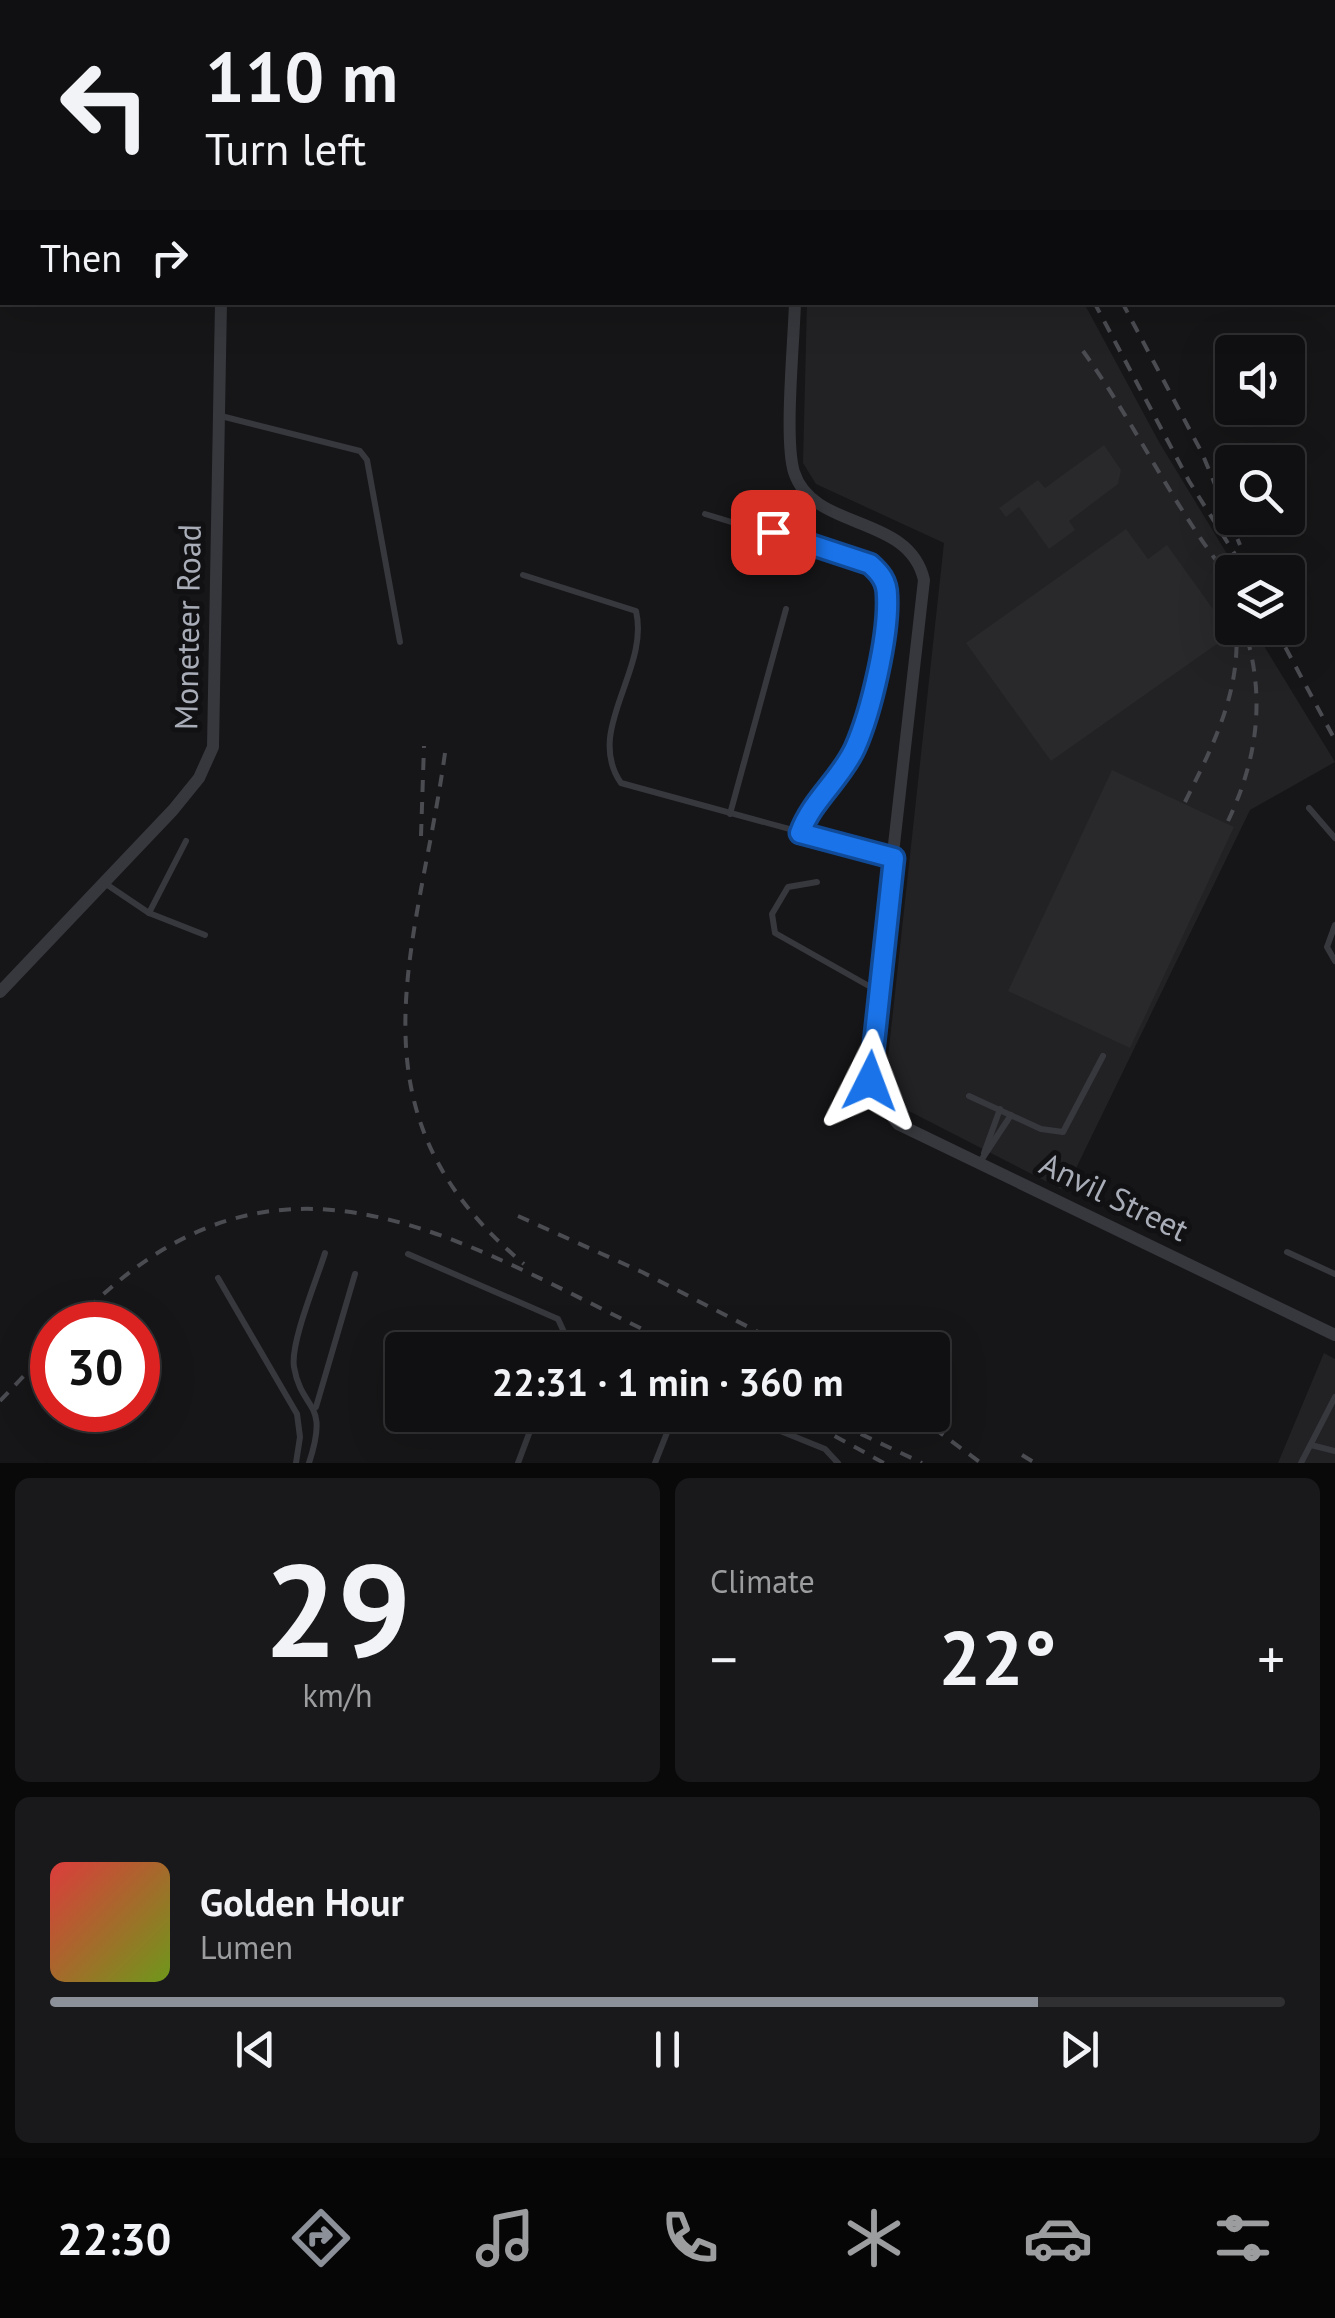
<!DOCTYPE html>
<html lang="en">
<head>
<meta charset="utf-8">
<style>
	body { margin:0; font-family:"PT Sans",sans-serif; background:#19191b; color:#f1f3f6; height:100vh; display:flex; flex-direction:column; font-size:38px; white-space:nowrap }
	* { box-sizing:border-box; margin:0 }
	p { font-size:32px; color:#9c9d9f }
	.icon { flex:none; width:55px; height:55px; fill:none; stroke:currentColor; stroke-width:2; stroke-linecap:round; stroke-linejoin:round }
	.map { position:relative; height:1463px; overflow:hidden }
	.details { display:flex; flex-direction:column; gap:15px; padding:15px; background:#09090a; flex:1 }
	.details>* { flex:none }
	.banner { position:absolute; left:0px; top:0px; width:1335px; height:305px; box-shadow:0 10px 40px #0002,0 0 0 2px #303032; background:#101012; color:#f1f3f6; overflow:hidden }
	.controls { position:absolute; left:1215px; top:335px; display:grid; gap:20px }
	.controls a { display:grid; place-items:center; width:90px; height:90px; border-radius:10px; background:#101012; box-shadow:0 10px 40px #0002,0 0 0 2px #303032; font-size:50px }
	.speed { position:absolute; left:30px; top:1302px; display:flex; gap:20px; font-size:50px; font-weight:700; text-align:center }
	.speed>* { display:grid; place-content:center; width:130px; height:130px; border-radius:50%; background:#101012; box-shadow:0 10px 40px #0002,0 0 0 2px #303032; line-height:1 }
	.speed .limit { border:15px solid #d22; background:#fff; color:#111 }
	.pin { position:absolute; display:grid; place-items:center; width:85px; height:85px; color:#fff; margin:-42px; border-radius:20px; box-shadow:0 5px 15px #0006 }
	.me { position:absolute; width:110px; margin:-55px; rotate:3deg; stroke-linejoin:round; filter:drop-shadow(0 0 8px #0008) }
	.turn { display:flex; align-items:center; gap:35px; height:210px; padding:0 40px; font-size:45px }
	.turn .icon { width:130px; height:130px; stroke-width:2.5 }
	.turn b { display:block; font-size:70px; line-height:85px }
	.then { display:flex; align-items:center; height:95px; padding:0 40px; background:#0003; gap:20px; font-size:38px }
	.big { font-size:75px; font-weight:700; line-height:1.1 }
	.details .tile { flex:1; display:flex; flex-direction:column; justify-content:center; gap:15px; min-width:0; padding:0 35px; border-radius:15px; background:#19191b }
	.details .dial { align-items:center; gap:0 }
	.dial b { font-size:130px; line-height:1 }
	.song { display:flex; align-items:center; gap:30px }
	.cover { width:120px; height:120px; border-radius:15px; background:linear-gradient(135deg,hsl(0 70% 55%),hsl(80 70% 35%)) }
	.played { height:10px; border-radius:5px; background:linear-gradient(90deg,#8c9099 80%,#303032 80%) }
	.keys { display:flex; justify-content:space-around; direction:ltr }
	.heat { display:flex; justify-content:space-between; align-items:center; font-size:55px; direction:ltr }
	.details .tiles { flex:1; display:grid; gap:15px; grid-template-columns:1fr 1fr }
	.tile:last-child { grid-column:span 2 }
	.trip { position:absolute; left:385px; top:1332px; width:565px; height:100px; border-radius:10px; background:#101012; box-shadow:0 10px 40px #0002,0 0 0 2px #303032; font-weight:700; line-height:100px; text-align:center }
	.tab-bar { display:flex; height:160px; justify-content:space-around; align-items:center; background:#060607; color:#9c9d9f }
	.tab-bar .icon { width:70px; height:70px }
	.tab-bar .selected { color:#8c9099 }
	.tab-bar b { font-size:45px; color:#f1f3f6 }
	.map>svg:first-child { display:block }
	.built { fill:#222225 }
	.building { fill:#29292c }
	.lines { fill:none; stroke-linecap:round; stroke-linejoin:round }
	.service { stroke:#37383d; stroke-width:6 }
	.minor { stroke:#37383d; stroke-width:12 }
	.rail { stroke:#4a4c52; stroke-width:4; stroke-dasharray:12 10; stroke-linecap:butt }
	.route-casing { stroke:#114b97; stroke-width:25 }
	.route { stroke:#1a73e8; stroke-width:18 }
	.labels { text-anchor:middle; stroke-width:10; stroke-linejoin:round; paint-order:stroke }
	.street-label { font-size:32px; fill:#a8adb8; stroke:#111113 }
</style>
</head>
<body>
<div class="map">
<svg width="1335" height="1463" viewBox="0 0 1335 1463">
	<rect width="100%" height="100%" fill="#161618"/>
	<!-- built -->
	<g class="built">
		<polygon points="807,303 1084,303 1159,442 1238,572 1232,572 1232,628 1253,628 1335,762 1250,810 1065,1191 901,1107 885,1085 944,543 816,484 803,463"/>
		<polygon points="1324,1353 1335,1359 1335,1463 1278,1463"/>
	</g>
	<!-- building -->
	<g class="building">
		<polygon points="1104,445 1121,470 1118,484 1069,521 1075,530 1049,549 1019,507 1006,517 999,508 1038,480 1045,488"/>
		<polygon points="1126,529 1148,559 1167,545 1231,634 1051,761 966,643"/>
		<polygon points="1112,770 1234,827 1130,1048 1008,991"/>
	</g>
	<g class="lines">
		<!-- service -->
		<g class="service">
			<polyline points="754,0 754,2"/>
			<polyline points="901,0 905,2"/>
			<polyline points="655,2 656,0"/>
			<polyline points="861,2 866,0"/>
			<polyline points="221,416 360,451 367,460 400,642"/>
			<path d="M705,514L869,564C880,573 887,581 887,596C889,636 871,711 855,748C841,779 812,800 800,833"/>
			<path d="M523,575L636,611C650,670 584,730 621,783L892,857"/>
			<polyline points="1309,808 1335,838"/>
			<polyline points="730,814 786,609"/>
			<polyline points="817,882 788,887 772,914 775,933 876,990"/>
			<polyline points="106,884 149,913 205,935"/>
			<polyline points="149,913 186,841"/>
			<polyline points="1335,925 1327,947 1335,961"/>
			<polyline points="969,1096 1041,1129 1063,1132 1103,1056"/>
			<polyline points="984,1153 1000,1109"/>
			<polyline points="980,1162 1011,1115"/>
			<polyline points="1287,1252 1335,1274"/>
			<polyline points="408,1254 558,1319 564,1332 561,1350"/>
			<polyline points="218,1278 297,1414 300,1437 296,1463"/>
			<polyline points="316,1407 355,1274"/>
			<polyline points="741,1415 825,1449 838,1463"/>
			<polyline points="1311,1445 1335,1451"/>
			<path d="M309,1463C330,1399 302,1413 294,1367C290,1343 317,1279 325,1253"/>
			<polyline points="518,1463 536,1415"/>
			<polyline points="655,1463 674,1415"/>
			<polyline points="1301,1463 1335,1397"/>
		</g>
		<!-- minor -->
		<g class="minor">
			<polyline points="221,0 221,2"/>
			<polyline points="1231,0 1232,2"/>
			<polyline points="1332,257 1335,263"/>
			<polyline points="0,300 2,300"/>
			<path d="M795,302C794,341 784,440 794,472C813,532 909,513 924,580L869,1065L877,1099L898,1124L1335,1335"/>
			<polyline points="0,992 173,810 199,778 213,747 221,302"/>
		</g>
		<!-- rail -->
		<g class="rail">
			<polyline points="943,0 945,2"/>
			<polyline points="1094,302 1189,481 1246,572"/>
			<polyline points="1122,302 1202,453 1240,545"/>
			<path d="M1083,351C1137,426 1174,509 1232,581"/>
			<polyline points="1220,569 1232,607"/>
			<polyline points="1275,628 1335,740"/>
			<path d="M445,753C418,950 340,1111 524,1264"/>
			<path d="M1185,802C1213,746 1241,691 1236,628"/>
			<path d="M1228,821C1258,758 1266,695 1244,628"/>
			<polyline points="421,836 424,746"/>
			<polyline points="518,1216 642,1272 793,1350"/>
			<path d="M72,1325C280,1104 467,1248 686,1350"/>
			<polyline points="0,1401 52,1346"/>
			<polyline points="796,1415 884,1463"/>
			<polyline points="821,1415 922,1463"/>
			<polyline points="916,1415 981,1463"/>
			<polyline points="1022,1455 1035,1463"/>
		</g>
	</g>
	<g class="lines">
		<!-- route casing -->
		<g class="route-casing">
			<path id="route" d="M773,532L870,564C880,573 887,581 887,596C889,636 871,712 855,748C841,779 812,800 800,833L894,858L870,1081"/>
		</g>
		<!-- route -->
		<use href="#route" class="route"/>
	</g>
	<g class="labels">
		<!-- street labels -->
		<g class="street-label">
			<text transform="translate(188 627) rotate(-89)" y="11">Moneteer Road</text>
			<text transform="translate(1114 1197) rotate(26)" y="11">Anvil Street</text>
		</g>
	</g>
</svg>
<div class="controls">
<a><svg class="icon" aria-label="sound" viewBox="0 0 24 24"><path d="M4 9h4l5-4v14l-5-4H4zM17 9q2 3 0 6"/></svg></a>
<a><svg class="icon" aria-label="search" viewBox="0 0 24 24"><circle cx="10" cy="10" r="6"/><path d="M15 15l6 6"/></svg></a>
<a><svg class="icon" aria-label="layers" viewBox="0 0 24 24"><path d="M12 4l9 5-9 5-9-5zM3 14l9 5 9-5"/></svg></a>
</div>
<div class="speed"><div class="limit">30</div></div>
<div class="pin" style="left:773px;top:532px;background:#d93025"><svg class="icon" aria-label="arrive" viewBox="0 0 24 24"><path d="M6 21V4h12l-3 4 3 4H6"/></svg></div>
<svg class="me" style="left:870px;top:1081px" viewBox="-20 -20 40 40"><path d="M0-17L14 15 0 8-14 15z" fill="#1a73e8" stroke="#fff" stroke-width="4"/></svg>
<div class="trip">22:31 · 1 min · 360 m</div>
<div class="banner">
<div class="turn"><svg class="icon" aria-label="left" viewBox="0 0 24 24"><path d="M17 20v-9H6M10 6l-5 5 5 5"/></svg><div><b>110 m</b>Turn left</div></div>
<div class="then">Then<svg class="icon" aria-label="right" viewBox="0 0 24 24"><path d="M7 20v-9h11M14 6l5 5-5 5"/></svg></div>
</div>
</div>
<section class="details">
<div class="tiles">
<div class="tile dial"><b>29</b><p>km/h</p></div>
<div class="tile"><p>Climate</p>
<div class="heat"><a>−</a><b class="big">22°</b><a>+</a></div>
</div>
<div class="tile">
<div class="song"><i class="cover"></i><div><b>Golden Hour</b><p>Lumen</p></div></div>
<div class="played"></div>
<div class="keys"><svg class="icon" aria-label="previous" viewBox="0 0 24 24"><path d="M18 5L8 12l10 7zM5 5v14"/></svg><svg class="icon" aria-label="pause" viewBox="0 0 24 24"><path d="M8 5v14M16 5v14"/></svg><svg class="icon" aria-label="next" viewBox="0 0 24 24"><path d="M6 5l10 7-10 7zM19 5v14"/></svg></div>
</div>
</div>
</section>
<nav class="tab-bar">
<b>22:30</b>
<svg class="icon selected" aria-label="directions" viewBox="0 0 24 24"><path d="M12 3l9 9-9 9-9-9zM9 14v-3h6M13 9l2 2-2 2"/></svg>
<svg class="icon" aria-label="music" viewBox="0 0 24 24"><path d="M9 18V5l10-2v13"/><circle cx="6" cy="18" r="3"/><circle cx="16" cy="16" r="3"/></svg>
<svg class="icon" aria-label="phone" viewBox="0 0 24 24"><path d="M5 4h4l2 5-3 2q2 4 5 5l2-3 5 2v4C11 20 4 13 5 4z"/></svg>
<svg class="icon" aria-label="climate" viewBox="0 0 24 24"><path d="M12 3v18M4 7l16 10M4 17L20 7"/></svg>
<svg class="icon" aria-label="car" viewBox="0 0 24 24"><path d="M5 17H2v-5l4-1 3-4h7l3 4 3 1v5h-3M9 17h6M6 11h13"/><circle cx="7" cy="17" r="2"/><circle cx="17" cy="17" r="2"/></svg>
<svg class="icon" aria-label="filters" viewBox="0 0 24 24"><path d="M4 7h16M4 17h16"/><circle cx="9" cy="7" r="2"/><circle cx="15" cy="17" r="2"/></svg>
</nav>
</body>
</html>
